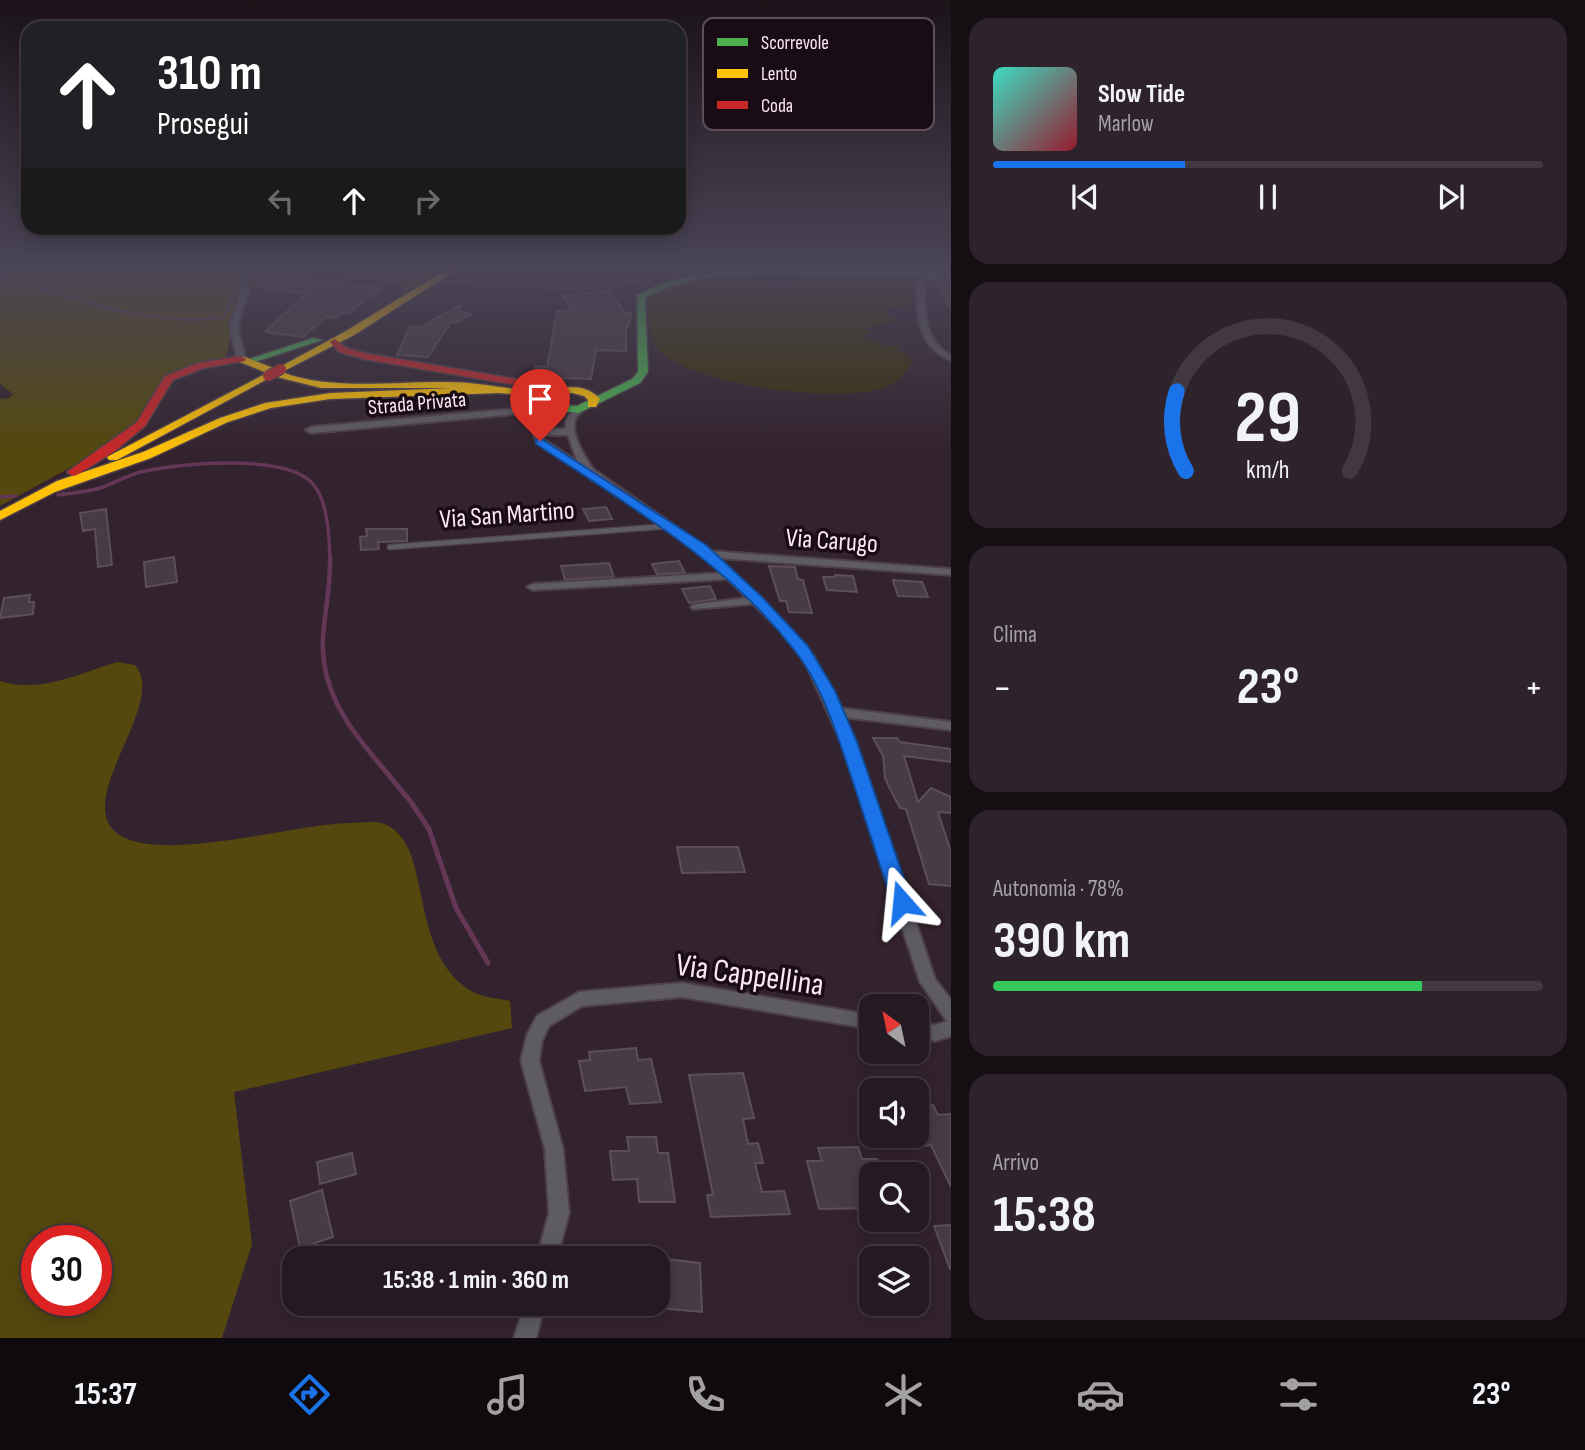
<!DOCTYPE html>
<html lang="it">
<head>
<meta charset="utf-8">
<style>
	body { margin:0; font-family:"Sofia Sans Condensed",sans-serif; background:#2e232a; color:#f1f3f6; height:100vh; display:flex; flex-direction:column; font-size:26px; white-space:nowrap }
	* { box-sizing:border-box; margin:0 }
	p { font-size:23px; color:#a4a1a5 }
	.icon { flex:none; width:38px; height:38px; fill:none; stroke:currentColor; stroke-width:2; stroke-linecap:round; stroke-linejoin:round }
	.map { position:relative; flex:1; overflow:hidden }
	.details { display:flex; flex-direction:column; gap:18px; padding:18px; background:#150e13; width:634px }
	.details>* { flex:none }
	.top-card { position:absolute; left:21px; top:21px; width:665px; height:214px; border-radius:21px; box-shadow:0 4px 18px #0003,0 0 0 2px #423840; background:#202124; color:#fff; overflow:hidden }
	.needle { width:46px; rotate:327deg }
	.tools { position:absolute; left:859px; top:994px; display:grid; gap:14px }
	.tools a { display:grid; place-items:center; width:70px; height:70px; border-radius:14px; background:#261a22; box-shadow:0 4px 18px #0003,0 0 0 2px #423840; font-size:35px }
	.speed { position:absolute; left:21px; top:1225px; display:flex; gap:14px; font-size:35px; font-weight:700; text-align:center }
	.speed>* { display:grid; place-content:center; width:91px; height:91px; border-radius:50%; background:#261a22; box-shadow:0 4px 18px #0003,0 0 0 2px #423840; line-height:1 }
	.speed .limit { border:10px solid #d22; background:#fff; color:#111 }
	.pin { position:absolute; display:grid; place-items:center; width:60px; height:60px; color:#fff; margin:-72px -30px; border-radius:50% 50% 50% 0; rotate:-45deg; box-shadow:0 0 7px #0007 }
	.pin .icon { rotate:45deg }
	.me { position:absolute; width:77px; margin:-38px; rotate:342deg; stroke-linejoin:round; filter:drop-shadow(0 0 5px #0008) }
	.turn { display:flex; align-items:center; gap:24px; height:147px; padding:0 21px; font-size:32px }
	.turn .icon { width:91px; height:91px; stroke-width:2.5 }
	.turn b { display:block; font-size:49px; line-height:60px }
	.lanes { display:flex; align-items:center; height:66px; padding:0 21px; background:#0003; justify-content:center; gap:35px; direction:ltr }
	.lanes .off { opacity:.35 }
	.big { font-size:52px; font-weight:700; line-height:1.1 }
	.details .widget { flex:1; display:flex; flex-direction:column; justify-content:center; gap:10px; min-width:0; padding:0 24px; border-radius:21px; background:#2e232a }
	.details .dial { align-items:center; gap:0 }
	.dial svg { height:182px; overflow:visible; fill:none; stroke:#423840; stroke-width:7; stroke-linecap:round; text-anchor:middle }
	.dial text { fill:#f1f3f6; stroke:none }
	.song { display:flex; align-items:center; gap:21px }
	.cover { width:84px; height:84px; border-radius:10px; background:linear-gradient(135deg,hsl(170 70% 55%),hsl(350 70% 35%)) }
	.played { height:7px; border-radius:4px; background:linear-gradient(90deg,#1a73e8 35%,#423840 35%) }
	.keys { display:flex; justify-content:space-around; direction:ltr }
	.heat { display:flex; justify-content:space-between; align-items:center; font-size:38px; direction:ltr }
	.charge { height:10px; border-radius:5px; background:linear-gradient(90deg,#34c759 78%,#423840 0) }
	.trip { position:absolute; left:282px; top:1246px; width:388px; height:70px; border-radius:21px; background:#261a22; box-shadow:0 4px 18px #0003,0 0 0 2px #423840; font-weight:700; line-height:70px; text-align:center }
	.dock { display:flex; height:112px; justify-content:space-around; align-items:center; background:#0f0a0e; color:#a4a1a5 }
	.dock .icon { width:49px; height:49px }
	.dock .on { color:#1a73e8 }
	.dock b { font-size:32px; color:#f1f3f6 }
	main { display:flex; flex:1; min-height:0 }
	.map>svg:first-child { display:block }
	.green { fill:#39310c }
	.forest { fill:#54480e; fill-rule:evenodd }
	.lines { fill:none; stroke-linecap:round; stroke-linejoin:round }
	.stream-far3 { stroke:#653757; stroke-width:2.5 }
	.stream-far2 { stroke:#653757; stroke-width:3.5 }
	.stream-far1 { stroke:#653757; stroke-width:4.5 }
	.stream { stroke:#653757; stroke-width:5 }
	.building { fill:#483b43; stroke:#5c4f58; stroke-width:2 }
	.lane-far1-casing { stroke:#4d4049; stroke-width:6 }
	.lane-casing { stroke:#4d4049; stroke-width:7 }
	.street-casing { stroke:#4d4049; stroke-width:4 }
	.fast-casing { stroke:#4d4049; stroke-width:3 }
	.slow-casing { stroke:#4d4049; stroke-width:3 }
	.jam-casing { stroke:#4d4049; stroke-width:3 }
	.lane-far1 { stroke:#5f5b62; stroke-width:3.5 }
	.lane { stroke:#5f5b62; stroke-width:4.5 }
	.street { fill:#5f5b62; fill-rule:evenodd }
	.fast { fill:#4caf50; fill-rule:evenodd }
	.slow { fill:#ffc107; fill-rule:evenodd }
	.jam { fill:#c62828; fill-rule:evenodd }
	.jam-bridge-casing { stroke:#4d4049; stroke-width:12; stroke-linecap:butt }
	.jam-bridge { stroke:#c62828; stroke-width:10 }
	.route { fill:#1a73e8; stroke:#114b97; stroke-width:2 }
	.labels { text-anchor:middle; stroke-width:7; stroke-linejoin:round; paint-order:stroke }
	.far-street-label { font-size:21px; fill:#fce8f5; stroke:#190c15 }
	.street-label { font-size:26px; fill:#fce8f5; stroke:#190c15 }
	.near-street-label { font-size:32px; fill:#fce8f5; stroke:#190c15 }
	.key { fill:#190c15; stroke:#5d4e58; stroke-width:2 }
	.key-label { font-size:19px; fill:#fce8f5 }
</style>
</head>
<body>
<main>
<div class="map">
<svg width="952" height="1338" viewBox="0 0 952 1338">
	<rect width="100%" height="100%" fill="#33232e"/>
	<!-- green -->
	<path class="green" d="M806,275H890L913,282L912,304L881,311L899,320L864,329L872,333L863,336L887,347L905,344L896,348L913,360C908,371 899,381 888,386C845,406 693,385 659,351C650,342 650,327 649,316C648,306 647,298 654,290C684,281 716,276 748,276C763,291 789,285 807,282Z"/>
	<!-- forest -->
	<g class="forest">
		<polygon points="0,265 317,265 422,272 436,265 453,265 405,292 404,283 276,271 255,285 244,280 226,357 181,369 148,410 127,430 75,465 0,506 0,398 8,399 13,394 0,384"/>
		<path d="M117,662L135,665C169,703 71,800 118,834C160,864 295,824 349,823C359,823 372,821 381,823C396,827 404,839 410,852C427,900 423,963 473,992C483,998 499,998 510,1001L512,1028L234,1092L252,1244L222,1338H0V681C40,694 80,673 117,662ZM37,1241H96V1300H37Z"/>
	</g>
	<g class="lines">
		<!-- stream-far3 -->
		<g class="stream-far3">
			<path d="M0,277C71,296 149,329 224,317L238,288L267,269L579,290L709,269H817"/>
			<polyline points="931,280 952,280"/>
		</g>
		<!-- stream-far2 -->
		<g class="stream-far2">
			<path d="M58,495C72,493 87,492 100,488C115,483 129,474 145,471C181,463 284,454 311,482C328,498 329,536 330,558"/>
			<polyline points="0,497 16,496"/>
		</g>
		<!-- stream-far1 -->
		<path class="stream-far1" d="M330,557C331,584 325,610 323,637C320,688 347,726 378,762"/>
		<!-- stream -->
		<polyline class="stream" points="377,761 411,802 429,829 456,908 488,963"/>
	</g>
	<!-- building -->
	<g class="building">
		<polygon points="927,265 940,265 951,277 951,310 936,282 943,276 930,271"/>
		<polygon points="278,272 303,276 300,278 380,288 348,314 342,313 337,318 326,317 303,337 265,332 306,294 258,287"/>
		<polygon points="610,291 625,313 631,313 628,327 626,327 626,351 596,350 591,379 559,378 559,382 535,378 536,366 547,367 557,311 572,311 562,295"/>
		<polygon points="462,304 458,311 471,314 456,323 451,322 428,357 397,355 410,326 421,327"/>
		<polygon points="606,507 612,519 589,521 583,509"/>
		<polygon points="106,509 112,565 98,567 95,529 83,531 80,513"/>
		<polygon points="366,529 407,529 407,541 378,542 379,549 361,550 360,537 367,536"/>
		<polygon points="174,557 177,582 146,587 144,562"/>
		<polygon points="679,561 685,573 657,574 652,564"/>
		<polygon points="609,563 614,577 565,580 561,566"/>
		<polygon points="769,566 795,567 798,579 803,580 812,613 789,612 786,601 780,601"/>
		<polygon points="835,575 853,576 857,592 827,590 823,577 835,577"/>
		<polygon points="893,580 922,582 928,597 898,596"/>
		<polygon points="710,586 716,599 689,603 682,589"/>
		<polygon points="30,595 29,602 34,602 33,614 0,618 4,598"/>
		<polygon points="873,738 897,738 900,742 951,749 951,762 904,756 918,802 931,788 951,797 951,813 938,812 951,852 951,886 929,884 906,809 900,808 891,791 885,778 883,756"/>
		<polygon points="677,847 738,847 745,872 682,873"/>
		<polygon points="636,1048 638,1060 651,1059 661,1102 630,1104 626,1087 585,1091 579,1061 590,1060 589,1052"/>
		<polygon points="743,1073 754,1118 743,1119 748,1144 758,1143 763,1163 755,1163 762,1192 784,1191 790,1214 711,1217 707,1195 713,1195 689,1075"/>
		<polygon points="933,1105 938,1115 951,1114 951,1187 931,1145 908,1148 902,1136 917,1136 917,1108"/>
		<polygon points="627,1137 656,1137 658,1153 668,1153 675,1202 639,1202 637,1179 613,1180 610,1151 629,1151"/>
		<polygon points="858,1147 862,1159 877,1159 882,1174 872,1174 872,1208 819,1209 807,1161 822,1161 818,1148"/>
		<polygon points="352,1153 356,1174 320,1184 317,1162"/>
		<polygon points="322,1190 333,1237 300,1248 290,1201"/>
		<polygon points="951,1225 951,1269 950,1269 934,1226"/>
		<polygon points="658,1258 700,1263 702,1312 658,1308"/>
	</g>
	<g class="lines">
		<!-- lane-far1 casing -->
		<g class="lane-far1-casing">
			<polyline id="lane-far1" points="947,265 952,269"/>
		</g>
		<!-- lane casing -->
		<g class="lane-casing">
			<polyline id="lane" points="390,547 670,526"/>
		</g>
		<!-- street casing -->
		<g class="street-casing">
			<g id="street">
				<polygon points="254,265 261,265 248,280 249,289 238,326 245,359 241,361 237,359 230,326 241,289 240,280"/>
				<path d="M920,280L924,282C925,310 923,341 952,356V361C916,347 918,315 916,282Z"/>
				<path d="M524,397L528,400L540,429H566C564,420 569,414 576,408H582L583,410C582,411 576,417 576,418C569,433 586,459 594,470L711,551L952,569V575L718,558L786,624L815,658L839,708L952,722V730L843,717L855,742L935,979L952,1001V1036L935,1041L917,1036V1022L935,1025L949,1021L946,1020L920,982L841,742L805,662L778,628L753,604L693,609L691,607L693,605L697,604L747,598L728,579L533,590L527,587L533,584L722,573L701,553L589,475L537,443L525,413L311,433L306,430L311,427L523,408L520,400ZM542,435H568L577,461L544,440Z"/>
				<polygon points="682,983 872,1015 872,1029 682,997 582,1006 549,1026 542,1041 539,1061 563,1149 569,1213 557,1258 537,1258 549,1213 545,1149 521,1061 527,1035 537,1016 579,992"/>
				<polygon points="525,1304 545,1304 536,1338 514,1338"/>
			</g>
		</g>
		<!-- fast casing -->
		<g class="fast-casing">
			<g id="fast">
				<path d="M776,268L918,270L941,277L936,280C906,273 876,276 845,275C778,274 706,265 645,298L648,372L640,383L579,413L552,410L516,393L522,390L545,397L559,405L577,406L632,379L638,372L637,295C681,272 727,269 776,268Z"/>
				<polygon points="313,338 322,340 252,363 243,361"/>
			</g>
		</g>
		<!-- slow casing -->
		<g class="slow-casing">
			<path id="slow" d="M454,265H464L354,335L282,372C330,391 396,381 448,382C475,382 501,388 528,390C552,391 582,378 600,399L596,407H588V400L584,396L572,393L530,396L499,393L330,399L271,408L228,422L151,458L55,492L0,520V511L57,481L143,452L220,418L265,403L330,393L452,388H321L273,376L117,460H109L107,457L267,373L237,361V357H245L276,369L346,331Z"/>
		</g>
		<!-- jam casing -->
		<g class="jam-casing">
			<g id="jam">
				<polygon points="335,339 347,348 364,353 563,387 568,390 563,393 363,359 339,352 330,342"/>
				<polygon points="241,356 246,359 245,361 204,368 173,380 145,426 115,451 77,475 73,476 67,472 137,422 165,376 198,363"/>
			</g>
		</g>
		<!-- lane-far1 -->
		<use href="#lane-far1" class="lane-far1"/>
		<!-- lane -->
		<use href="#lane" class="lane"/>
		<!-- street -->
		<use href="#street" class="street"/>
		<!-- fast -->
		<use href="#fast" class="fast"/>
		<!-- slow -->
		<use href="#slow" class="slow"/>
		<!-- jam -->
		<use href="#jam" class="jam"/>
		<!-- jam-bridge casing -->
		<g class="jam-bridge-casing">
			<polyline id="jam-bridge" points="268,376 281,369"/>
		</g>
		<!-- jam-bridge -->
		<use href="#jam-bridge" class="jam-bridge"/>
	</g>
	<!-- sky -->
	<linearGradient id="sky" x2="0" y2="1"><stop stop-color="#1c1319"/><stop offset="0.59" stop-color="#4a4557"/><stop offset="1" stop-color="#4a4557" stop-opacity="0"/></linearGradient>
	<rect width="952" height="452" fill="url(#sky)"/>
	<!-- route -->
	<path class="route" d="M540,438L706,545L762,597L808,646L835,691L857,742L912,902L909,908L902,910L895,908L892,902C879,862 866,822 853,782C838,738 824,688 795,651C727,562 628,505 536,444V439Z"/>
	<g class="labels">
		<!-- far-street labels -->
		<g class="far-street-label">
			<text transform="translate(417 403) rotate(-5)" y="7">Strada Privata</text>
		</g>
		<!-- street labels -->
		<g class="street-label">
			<text transform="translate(507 514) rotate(-4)" y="9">Via San Martino</text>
			<text transform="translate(832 540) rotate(4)" y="9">Via Carugo</text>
		</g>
		<!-- near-street labels -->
		<g class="near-street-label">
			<text transform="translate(750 974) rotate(8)" y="11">Via Cappellina</text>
		</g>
	</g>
	<!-- legend -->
	<rect x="703" y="18" width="231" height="112" rx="10" class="key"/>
	<rect x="717" y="38" width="31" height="8" fill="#4caf50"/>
	<rect x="717" y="69" width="31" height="9" fill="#ffc107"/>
	<rect x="717" y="101" width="31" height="8" fill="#c62828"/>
	<g class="key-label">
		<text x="761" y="49">Scorrevole</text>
		<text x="761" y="80">Lento</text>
		<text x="761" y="112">Coda</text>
	</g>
</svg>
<div class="tools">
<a><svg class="needle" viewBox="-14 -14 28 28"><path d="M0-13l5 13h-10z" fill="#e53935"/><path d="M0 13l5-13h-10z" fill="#a4a1a5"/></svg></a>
<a><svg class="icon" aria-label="sound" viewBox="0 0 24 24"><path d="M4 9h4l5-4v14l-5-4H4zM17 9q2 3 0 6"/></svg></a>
<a><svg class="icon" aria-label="search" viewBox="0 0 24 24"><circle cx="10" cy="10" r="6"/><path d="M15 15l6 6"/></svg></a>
<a><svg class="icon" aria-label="layers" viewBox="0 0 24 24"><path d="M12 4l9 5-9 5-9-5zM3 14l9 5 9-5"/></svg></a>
</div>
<div class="speed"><div class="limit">30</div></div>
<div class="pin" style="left:540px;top:441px;background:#d93025"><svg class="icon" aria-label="arrive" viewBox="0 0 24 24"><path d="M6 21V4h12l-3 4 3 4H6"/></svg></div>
<svg class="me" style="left:902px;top:902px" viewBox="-20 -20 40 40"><path d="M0-17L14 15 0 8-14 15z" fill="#1a73e8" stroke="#fff" stroke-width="4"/></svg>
<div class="trip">15:38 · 1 min · 360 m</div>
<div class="top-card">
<div class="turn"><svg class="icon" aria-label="ahead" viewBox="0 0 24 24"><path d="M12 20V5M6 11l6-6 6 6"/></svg><div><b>310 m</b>Prosegui</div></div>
<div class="lanes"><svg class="icon off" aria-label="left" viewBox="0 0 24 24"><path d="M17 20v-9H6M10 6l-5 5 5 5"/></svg><svg class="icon" aria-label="ahead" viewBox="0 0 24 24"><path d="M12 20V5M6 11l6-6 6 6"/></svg><svg class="icon off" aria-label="right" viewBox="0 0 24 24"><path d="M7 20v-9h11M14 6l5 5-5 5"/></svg></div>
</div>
</div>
<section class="details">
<div class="widget">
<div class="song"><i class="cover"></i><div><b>Slow Tide</b><p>Marlow</p></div></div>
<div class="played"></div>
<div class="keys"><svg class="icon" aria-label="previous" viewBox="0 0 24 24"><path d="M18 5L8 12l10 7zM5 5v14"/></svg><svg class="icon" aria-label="pause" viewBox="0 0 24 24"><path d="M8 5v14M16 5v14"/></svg><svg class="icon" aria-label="next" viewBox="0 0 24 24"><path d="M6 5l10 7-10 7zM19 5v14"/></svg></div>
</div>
<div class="widget dial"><svg viewBox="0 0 100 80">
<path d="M14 69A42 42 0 1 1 86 69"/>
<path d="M14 69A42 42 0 0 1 10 34" stroke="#1a73e8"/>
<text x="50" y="56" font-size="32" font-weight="700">29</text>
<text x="50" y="72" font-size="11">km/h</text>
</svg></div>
<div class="widget"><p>Clima</p>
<div class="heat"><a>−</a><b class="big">23°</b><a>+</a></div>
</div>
<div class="widget"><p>Autonomia · 78%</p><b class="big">390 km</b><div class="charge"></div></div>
<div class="widget"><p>Arrivo</p><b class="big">15:38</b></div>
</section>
</main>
<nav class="dock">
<b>15:37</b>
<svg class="icon on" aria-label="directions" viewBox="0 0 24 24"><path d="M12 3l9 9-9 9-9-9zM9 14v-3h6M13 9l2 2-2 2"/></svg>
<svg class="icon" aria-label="music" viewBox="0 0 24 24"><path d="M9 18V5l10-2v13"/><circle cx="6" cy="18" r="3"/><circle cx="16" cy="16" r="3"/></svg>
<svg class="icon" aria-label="phone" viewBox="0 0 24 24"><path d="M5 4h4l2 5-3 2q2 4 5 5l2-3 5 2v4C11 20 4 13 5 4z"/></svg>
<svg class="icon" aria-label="climate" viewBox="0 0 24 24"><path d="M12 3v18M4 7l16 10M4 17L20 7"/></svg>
<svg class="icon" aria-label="car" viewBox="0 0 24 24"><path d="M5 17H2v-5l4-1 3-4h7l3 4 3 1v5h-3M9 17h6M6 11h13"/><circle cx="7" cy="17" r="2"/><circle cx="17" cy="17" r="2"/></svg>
<svg class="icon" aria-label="filters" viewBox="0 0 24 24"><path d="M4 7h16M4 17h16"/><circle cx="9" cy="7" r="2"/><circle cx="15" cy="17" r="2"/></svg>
<b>23°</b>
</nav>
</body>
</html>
